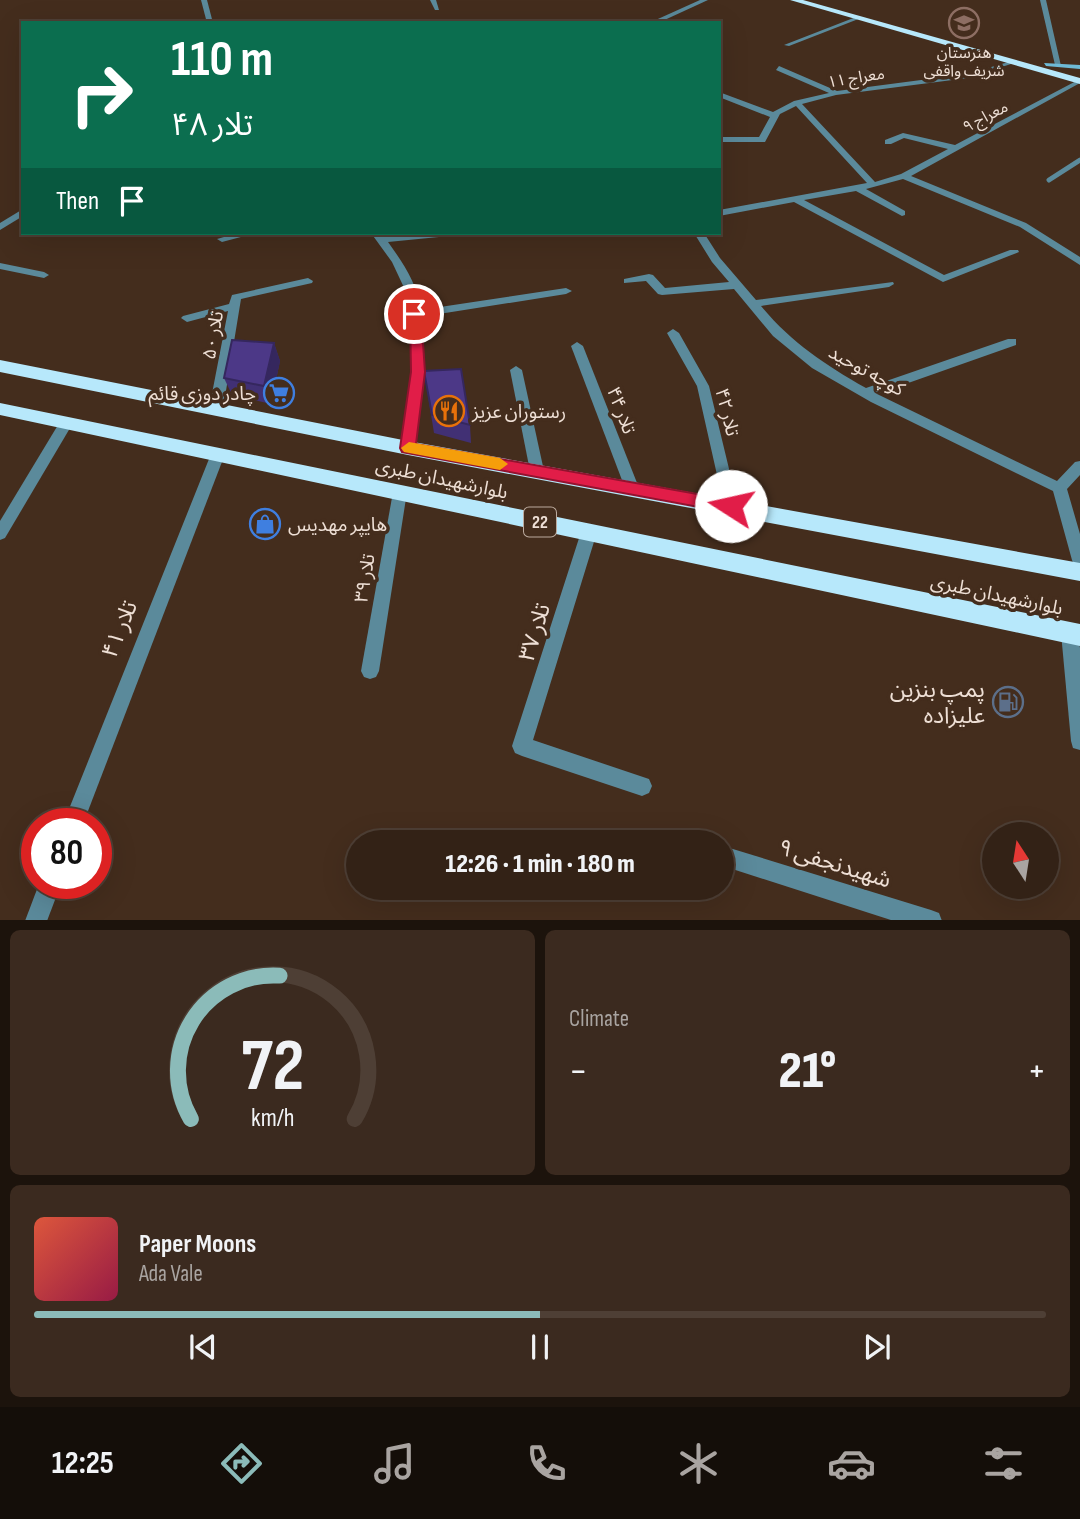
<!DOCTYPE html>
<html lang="en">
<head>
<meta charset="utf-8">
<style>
	body { margin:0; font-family:"Sofia Sans Condensed","Noto Sans Arabic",sans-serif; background:#3b2a1f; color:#f1f3f6; height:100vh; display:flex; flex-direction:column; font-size:26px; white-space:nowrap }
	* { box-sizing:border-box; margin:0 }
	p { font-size:23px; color:#a9a4a1 }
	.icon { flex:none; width:38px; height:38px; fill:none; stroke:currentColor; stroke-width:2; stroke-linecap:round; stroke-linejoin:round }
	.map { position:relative; height:920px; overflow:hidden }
	.side { display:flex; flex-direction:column; gap:10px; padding:10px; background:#1c130c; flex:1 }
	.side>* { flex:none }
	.banner { position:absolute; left:21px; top:21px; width:700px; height:214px; border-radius:0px; box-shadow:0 7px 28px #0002,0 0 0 2px #4e3f35; background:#0b6e4f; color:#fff; overflow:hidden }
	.needle { width:46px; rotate:348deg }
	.controls { position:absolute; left:982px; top:822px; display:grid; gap:14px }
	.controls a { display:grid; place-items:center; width:77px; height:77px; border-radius:50%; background:#332216; box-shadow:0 7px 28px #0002,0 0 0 2px #4e3f35; font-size:35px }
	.speed { position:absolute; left:21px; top:808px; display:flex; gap:14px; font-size:35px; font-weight:700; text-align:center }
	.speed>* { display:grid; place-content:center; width:91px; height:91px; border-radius:50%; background:#332216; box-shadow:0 7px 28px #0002,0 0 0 2px #4e3f35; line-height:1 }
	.speed .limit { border:10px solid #d22; background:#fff; color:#111 }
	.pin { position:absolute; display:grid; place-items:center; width:60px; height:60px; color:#fff; margin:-30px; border:4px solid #fff; border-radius:50%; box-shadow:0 2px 7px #0007 }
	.me { position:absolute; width:77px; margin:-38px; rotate:280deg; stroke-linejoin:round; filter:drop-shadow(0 0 5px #0008) }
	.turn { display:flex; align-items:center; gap:24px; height:147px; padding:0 35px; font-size:32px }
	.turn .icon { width:91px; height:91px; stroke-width:2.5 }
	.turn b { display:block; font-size:49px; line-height:60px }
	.then { display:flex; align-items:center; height:66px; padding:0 35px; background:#0003; gap:14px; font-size:26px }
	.big { font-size:52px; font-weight:800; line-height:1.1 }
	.side .tile { flex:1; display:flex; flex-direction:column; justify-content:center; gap:10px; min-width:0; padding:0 24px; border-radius:10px; background:#3b2a1f }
	.side .dial { align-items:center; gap:0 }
	.dial svg { height:182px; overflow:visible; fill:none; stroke:#4e3f35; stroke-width:7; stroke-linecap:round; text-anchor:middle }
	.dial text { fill:#f1f3f6; stroke:none }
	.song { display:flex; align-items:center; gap:21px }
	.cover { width:84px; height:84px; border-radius:10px; background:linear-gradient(135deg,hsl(10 70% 55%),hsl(340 70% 35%)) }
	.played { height:7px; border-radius:4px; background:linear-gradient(90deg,#8bbbb9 50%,#4e3f35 50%) }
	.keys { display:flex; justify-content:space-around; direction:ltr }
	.heat { display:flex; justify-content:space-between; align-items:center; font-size:38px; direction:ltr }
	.side .tiles { flex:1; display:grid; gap:10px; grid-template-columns:1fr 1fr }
	.tile:last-child { grid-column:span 2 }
	.trip { position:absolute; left:346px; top:830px; width:388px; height:70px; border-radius:35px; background:#332216; box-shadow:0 7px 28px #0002,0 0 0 2px #4e3f35; font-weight:800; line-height:70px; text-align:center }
	.menu { display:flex; height:112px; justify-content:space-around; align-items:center; background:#140e09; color:#a9a4a1 }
	.menu .icon { width:49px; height:49px }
	.menu .current { color:#8bbbb9 }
	.menu b { font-size:32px; color:#f1f3f6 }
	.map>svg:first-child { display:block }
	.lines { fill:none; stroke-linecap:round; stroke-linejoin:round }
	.service { stroke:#5b8a9b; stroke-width:5 }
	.minor { fill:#5b8a9b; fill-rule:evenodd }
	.tertiary { fill:#5b8a9b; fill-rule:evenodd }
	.secondary { fill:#6ebad6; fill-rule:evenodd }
	.trunk { fill:#b7e8fb; fill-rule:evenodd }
	.wall { fill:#413074 }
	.shaded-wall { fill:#35275e }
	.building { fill:#4c3887; stroke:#35275e; stroke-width:2 }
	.route { fill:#e11d48; stroke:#92132f; stroke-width:2 }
	.slow { fill:#f59e0b }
	.labels { text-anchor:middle; stroke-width:7; stroke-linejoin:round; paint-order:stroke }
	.far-poi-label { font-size:16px; fill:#eedfd5; stroke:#442d1d }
	.far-street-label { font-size:16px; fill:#eedfd5; stroke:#442d1d }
	.shield { fill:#442d1d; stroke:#bbaa9e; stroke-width:2 }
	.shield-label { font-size:18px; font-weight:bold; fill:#eedfd5 }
	.street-label { font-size:19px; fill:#eedfd5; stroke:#442d1d }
	.poi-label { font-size:19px; fill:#eedfd5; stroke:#442d1d; text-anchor:start }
	.near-street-label { font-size:23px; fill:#eedfd5; stroke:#442d1d }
	.near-poi-label { font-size:23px; fill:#eedfd5; stroke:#442d1d; text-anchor:end }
</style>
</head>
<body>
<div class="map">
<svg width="1080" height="921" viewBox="0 0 1080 921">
	<rect width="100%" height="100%" fill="#442d1d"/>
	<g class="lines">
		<!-- service -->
		<polyline class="service" points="1049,180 1080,160"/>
		<!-- minor -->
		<g class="minor">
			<polygon points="201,0 207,0 213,23 207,23"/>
			<polygon points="430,0 436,0 439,10 435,10"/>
			<polygon points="700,0 708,0 658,23 649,23"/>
			<polygon points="1040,0 1046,0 1061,66 1055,65"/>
			<polygon points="856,17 861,18 789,46 784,45"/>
			<polygon points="266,20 270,23 263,23"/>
			<polygon points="567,20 570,23 563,23"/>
			<polygon points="1012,61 1017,62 968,78 836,95 802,104 875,182 901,174 948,149 904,138 891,144 885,144 885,140 903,133 955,145 1080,79 1080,83 911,176 1026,223 1080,257 1080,265 1020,227 903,179 866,189 905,211 905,215 902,216 856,191 804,200 944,275 1010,250 1018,250 1019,252 943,282 794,202 719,216 719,210 867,183 796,106 780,114 765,142 719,142 719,137 759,137 770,117 719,97 719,92 773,112 794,101 829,93 776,70 779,66 837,91 967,74"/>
			<polygon points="23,209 23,216 0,230 0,223"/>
			<polygon points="238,233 256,233 222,242 217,239"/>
			<path d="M371,233H381L384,237L422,233H454L449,236L388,242C403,263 418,284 420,310L566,288L572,291L566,294L420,317L424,372L415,448L408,453L401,448L412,372L407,294L392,262Z"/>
			<path d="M694,233H704L720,258L756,300L893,282L894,284L889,287L761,306C792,343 824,364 866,388L1008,339H1016V345L877,394L1057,481L1075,462L1080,461V475L1067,489L1080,534V567L1074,565L1072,560L1053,491L871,402L812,368L773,336L734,289L662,295L658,294L646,281L624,283V279L649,274L653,275L665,288L729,282L712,262Z"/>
			<polygon points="0,263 44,272 49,275 44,278 0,269"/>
			<polygon points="308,278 313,281 312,283 241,299 223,409 216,414 211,412 209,409 228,311 187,322 181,318 183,316 229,304 232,295"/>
			<polygon points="673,329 679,333 709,386 738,506 736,510 726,510 724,506 697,386 667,333"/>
			<polygon points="577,342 583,346 639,488 637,492 627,492 625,488 571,346"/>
			<polygon points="516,366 522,370 544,471 542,475 532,475 530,471 510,370"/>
			<polygon points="66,418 73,423 5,538 0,540 0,521 61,420"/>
			<polygon points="218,449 225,454 83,824 63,824 211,454"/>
			<polygon points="400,486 405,488 407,492 379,671 376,677 370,679 364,677 361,671 393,492 395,488"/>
			<polygon points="589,526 594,528 597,532 533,740 649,779 652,786 649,793 642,796 522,756 515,753 512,746 581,532 584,528"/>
			<polygon points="723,846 931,910 939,913 942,921 894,921 723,866"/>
			<polygon points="39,884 61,884 47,921 25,921"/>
		</g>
		<!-- tertiary -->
		<polygon class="tertiary" points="1070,625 1076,628 1080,648 1080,750 1073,748 1071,741 1061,633 1064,628"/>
		<!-- secondary -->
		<polygon class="secondary" points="1044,63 1080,65 1080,69 1046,66"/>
		<!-- trunk -->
		<g class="trunk">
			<polygon points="790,0 803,0 1080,78 1080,84"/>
			<polygon points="0,360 408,441 1080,563 1080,581 408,455 0,372"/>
			<polygon points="0,403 1080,624 1080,646 0,415"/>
		</g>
	</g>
	<!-- wall -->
	<g class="wall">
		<polygon points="274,343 280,361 271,404 232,395 224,378"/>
		<polygon points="424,371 470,425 471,443 434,433"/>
	</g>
	<!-- shaded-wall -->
	<polygon class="shaded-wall" points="274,343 280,361 271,404 264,386"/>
	<!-- building -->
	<g class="building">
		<polygon points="232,340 274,343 264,386 224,378"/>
		<polygon points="461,369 470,425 432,415 424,371"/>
	</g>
	<!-- route -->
	<polygon class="route" points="410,312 421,314 425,372 416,444 731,500 737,502 740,506 737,511 731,513 402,452 400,448 411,372"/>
	<!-- slow -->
	<polygon class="slow" points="409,442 500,458 508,464 500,470 404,452 401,448"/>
	<!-- icons -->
	<defs>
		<g id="school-ring" transform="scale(1.575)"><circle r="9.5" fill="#442d1d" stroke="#8d6e63" stroke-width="1.5"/><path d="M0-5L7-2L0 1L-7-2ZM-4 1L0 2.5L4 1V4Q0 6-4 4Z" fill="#8d6e63"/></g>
		<g id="supermarket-ring" transform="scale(1.575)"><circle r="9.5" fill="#442d1d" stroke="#3f7fe0" stroke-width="1.5"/><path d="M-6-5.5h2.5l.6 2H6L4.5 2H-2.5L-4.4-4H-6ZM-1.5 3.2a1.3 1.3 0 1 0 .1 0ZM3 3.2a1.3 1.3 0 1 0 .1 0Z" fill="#3f7fe0"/></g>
		<g id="restaurant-ring" transform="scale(1.575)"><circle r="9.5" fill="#442d1d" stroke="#e8710a" stroke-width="1.5"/><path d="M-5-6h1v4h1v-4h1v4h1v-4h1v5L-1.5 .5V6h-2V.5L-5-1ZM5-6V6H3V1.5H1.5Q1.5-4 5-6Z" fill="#e8710a"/></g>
		<g id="shop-ring" transform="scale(1.575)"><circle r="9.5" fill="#442d1d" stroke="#3f7fe0" stroke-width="1.5"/><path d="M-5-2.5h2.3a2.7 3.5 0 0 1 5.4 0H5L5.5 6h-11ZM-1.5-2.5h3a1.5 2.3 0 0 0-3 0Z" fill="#3f7fe0"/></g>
		<g id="fuel-ring" transform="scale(1.575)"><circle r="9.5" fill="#442d1d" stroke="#5c6f8a" stroke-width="1.5"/><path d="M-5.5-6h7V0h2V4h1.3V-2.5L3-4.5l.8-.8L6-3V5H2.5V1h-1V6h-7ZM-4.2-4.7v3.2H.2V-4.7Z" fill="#5c6f8a"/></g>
	</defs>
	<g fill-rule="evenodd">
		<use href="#school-ring" x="964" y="23"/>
		<use href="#supermarket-ring" x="279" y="393"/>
		<use href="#restaurant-ring" x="449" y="411"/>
		<use href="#shop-ring" x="265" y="524"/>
		<use href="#fuel-ring" x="1008" y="702"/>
	</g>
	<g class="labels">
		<!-- far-poi labels -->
		<g class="far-poi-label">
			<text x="964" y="58">هنرستان<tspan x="964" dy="18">شریف واقفی</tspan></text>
		</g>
		<!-- far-street labels -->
		<g class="far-street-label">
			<text transform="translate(856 77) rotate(-9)" y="6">معراج ۱۱</text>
			<text transform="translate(985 116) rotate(-28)" y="6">معراج ۹</text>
		</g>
		<!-- shield labels -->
		<rect class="shield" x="524" y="507.5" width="32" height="29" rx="5"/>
		<g class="shield-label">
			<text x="540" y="528">22</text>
		</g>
		<!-- street labels -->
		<g class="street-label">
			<text transform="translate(212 335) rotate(-80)" y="7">تلار ۵۰</text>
			<text transform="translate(867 370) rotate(29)" y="7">کوچه توحید</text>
			<text transform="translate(622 410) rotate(69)" y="7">تلار ۴۴</text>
			<text transform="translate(728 412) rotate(76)" y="7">تلار ۴۲</text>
			<text transform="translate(442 478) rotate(12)" y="7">بلوارشهیدان طبری</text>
			<text transform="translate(364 578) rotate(-81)" y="7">تلار ۳۹</text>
			<text transform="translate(997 594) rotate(12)" y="7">بلوارشهیدان طبری</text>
		</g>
		<!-- poi labels -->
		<g class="poi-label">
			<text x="256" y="400" text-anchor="end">چادر دوزی قائم</text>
			<text x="472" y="418">رستوران عزیز</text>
			<text x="288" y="531">هایپر مهدیس</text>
		</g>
		<!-- near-street labels -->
		<g class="near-street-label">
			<text transform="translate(119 629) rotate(-68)" y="8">تلار ۴۱</text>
			<text transform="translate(534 632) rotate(-73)" y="8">تلار ۳۷</text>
			<text transform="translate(835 863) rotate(17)" y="8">شهیدنجفی ۹</text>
		</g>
		<!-- near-poi labels -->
		<g class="near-poi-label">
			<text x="985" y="697">پمپ بنزین<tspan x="985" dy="26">علیزاده</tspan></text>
		</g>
	</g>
</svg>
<div class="controls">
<a><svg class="needle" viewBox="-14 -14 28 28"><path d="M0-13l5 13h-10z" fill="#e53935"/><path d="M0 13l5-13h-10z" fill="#a9a4a1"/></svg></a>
</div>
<div class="speed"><div class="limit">80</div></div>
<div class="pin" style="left:414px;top:314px;background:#d93025"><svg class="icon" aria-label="arrive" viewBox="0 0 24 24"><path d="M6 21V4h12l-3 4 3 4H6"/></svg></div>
<svg class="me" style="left:731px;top:506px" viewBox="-20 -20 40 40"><circle r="19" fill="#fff"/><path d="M0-13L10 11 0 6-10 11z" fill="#e11d48"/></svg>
<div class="trip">12:26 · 1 min · 180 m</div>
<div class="banner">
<div class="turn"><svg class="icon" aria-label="right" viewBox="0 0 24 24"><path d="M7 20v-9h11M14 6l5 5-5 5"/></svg><div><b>110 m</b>تلار ۴۸</div></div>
<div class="then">Then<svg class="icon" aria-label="arrive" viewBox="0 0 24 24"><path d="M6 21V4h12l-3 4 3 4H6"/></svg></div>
</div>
</div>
<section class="side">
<div class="tiles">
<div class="tile dial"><svg viewBox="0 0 100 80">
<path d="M14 69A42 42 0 1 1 86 69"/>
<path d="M14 69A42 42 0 0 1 53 6" stroke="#8bbbb9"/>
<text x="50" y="56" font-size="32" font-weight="700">72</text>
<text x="50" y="72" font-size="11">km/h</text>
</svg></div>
<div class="tile"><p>Climate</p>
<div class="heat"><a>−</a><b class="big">21°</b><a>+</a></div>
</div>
<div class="tile">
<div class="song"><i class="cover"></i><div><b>Paper Moons</b><p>Ada Vale</p></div></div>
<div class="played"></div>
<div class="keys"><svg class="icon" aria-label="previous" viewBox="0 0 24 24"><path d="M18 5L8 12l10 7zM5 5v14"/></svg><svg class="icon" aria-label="pause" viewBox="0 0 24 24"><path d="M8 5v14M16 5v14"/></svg><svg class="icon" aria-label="next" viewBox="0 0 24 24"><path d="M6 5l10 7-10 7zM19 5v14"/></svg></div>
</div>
</div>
</section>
<nav class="menu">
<b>12:25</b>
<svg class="icon current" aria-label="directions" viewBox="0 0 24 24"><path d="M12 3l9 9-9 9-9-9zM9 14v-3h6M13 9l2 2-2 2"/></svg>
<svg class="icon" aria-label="music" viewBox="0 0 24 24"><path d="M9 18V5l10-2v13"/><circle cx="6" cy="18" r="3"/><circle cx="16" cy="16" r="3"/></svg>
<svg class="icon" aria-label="phone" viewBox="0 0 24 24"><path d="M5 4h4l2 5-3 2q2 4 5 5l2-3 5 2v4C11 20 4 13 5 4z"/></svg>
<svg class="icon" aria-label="climate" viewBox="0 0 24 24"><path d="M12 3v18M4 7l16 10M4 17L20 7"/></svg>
<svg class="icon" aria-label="car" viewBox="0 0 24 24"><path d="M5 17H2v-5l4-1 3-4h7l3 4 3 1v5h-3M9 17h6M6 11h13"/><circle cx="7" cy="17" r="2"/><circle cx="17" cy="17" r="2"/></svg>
<svg class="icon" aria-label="filters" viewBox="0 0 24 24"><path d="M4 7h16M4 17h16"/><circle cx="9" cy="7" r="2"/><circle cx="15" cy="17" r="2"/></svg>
</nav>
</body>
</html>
